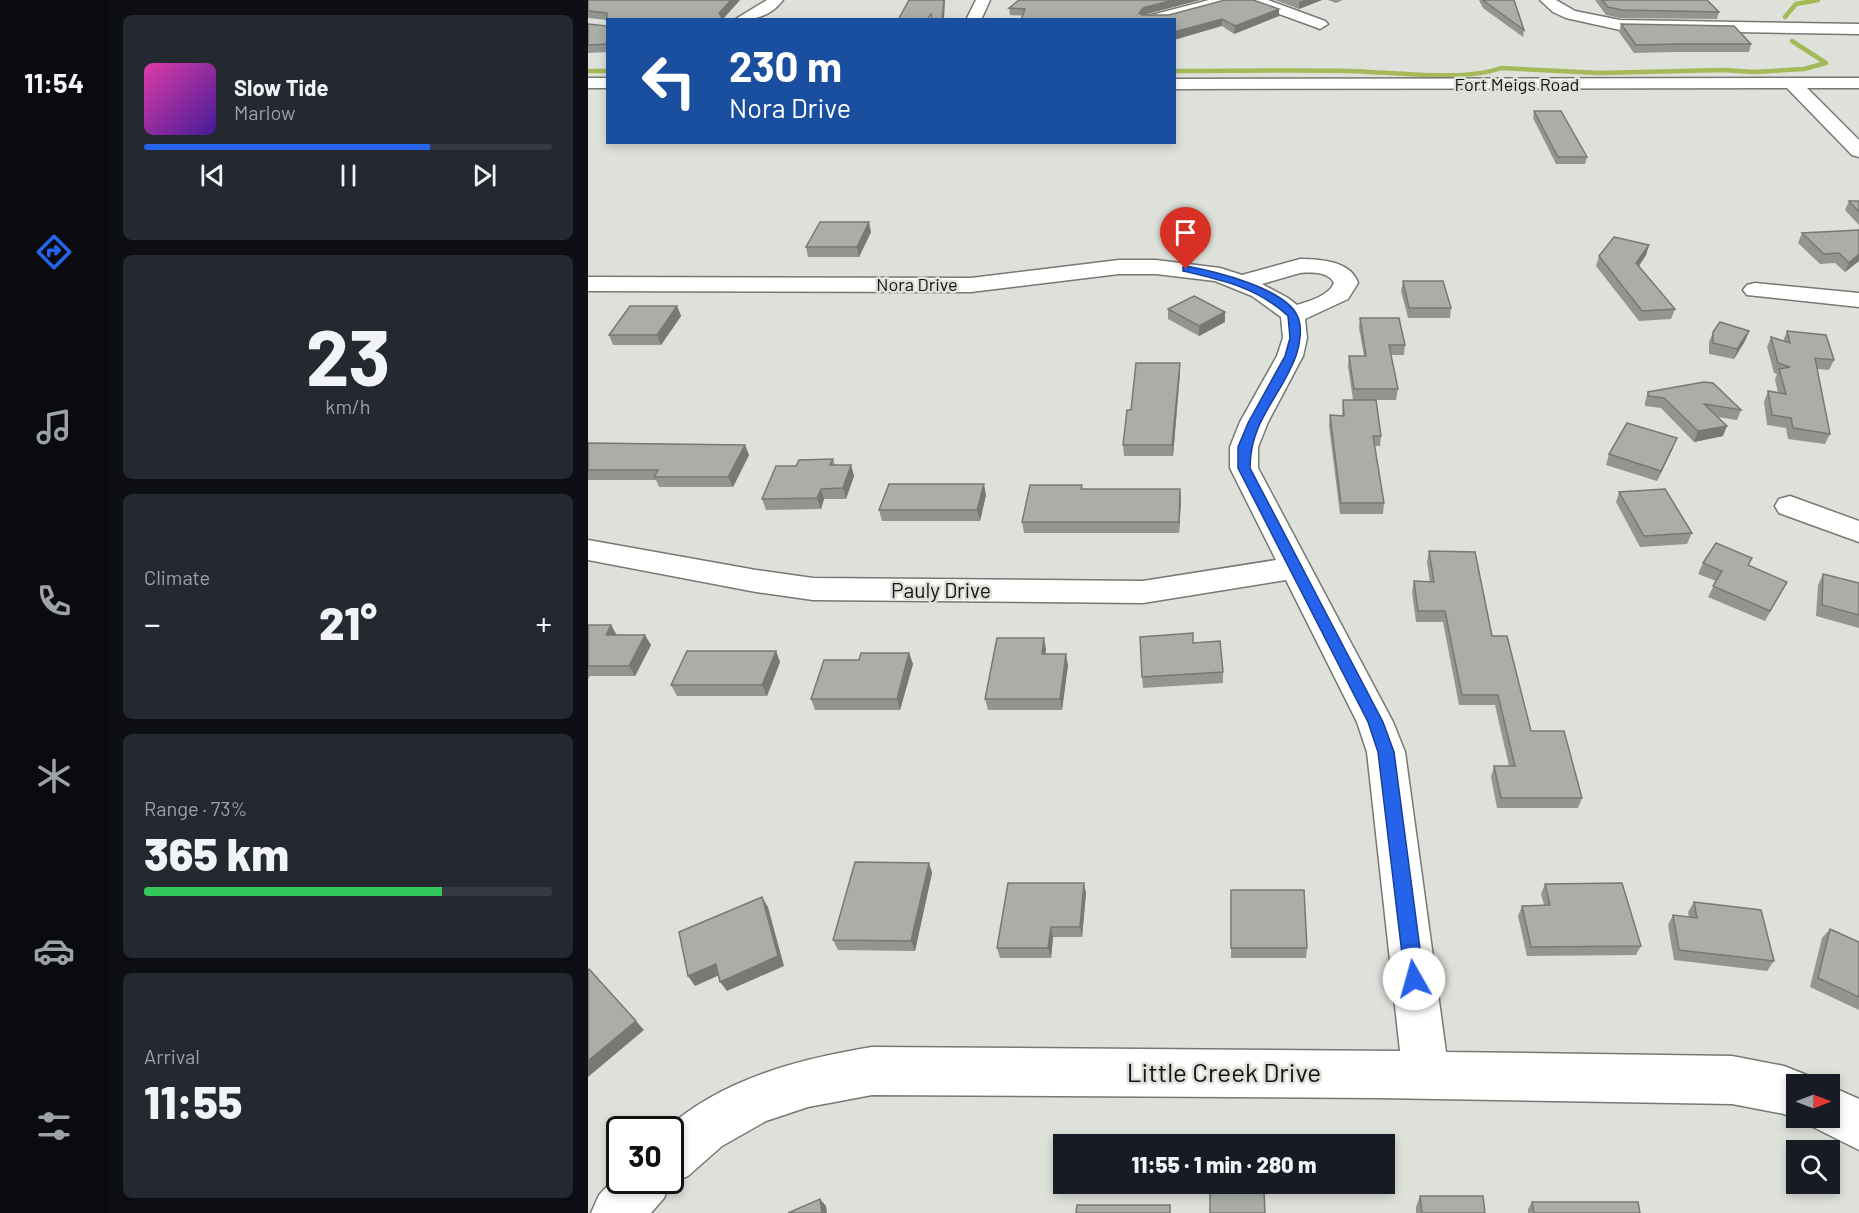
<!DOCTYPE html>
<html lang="en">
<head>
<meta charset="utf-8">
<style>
	body { margin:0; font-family:Barlow,sans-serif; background:#242831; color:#f1f3f6; height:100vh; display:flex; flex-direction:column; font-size:22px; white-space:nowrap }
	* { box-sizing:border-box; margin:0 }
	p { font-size:20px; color:#9ea1a6 }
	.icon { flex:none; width:33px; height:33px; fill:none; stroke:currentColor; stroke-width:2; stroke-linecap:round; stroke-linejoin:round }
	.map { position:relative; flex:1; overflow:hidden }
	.panel { display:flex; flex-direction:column; gap:15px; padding:15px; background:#0d0f14; width:480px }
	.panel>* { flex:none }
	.hud { position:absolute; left:18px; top:18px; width:570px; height:126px; border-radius:0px; box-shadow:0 3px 9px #0003; background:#1a4fa0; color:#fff; overflow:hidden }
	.needle { width:39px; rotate:90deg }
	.tools { position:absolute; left:1198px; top:1074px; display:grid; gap:12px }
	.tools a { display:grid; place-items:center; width:54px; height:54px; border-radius:0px; background:#171b24; box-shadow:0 3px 9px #0003; font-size:30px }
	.speed { position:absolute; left:18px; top:1116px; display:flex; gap:12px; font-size:30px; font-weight:700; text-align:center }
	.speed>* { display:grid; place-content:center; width:78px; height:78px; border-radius:50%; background:#171b24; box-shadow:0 3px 9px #0003; line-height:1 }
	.speed .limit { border:3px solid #111; border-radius:9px; background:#fff; color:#111 }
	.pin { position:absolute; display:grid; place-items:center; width:51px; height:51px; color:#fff; margin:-62px -26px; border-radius:50% 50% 50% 0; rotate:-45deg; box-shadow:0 0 6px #0007 }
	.pin .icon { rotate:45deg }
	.me { position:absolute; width:66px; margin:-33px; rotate:353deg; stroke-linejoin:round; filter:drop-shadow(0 0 4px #0008) }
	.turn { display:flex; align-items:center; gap:21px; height:126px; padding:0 24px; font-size:27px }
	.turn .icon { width:78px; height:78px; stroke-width:2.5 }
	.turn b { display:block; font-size:42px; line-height:51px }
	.big { font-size:45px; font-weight:800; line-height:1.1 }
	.panel .tile { flex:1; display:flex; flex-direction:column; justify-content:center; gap:9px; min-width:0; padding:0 21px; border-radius:9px; background:#242831 }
	.panel .dial { align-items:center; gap:0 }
	.dial b { font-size:78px; line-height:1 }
	.song { display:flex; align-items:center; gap:18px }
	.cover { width:72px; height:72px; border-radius:9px; background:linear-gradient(135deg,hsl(320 70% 55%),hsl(260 70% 35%)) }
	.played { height:6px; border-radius:3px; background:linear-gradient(90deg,#2563eb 70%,#363941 70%) }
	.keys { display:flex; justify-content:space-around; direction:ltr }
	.heat { display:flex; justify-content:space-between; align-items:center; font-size:33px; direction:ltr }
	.charge { height:9px; border-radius:4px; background:linear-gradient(90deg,#34c759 73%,#363941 0) }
	.trip { position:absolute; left:465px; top:1134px; width:342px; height:60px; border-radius:0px; background:#171b24; box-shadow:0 3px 9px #0003; font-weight:800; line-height:60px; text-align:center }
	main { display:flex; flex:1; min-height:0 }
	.tabs { display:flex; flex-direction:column; width:108px; justify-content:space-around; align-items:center; background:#090b0e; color:#9ea1a6 }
	.tabs .icon { width:42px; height:42px }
	.tabs .on { color:#2563eb }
	.tabs b { font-size:27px; color:#f1f3f6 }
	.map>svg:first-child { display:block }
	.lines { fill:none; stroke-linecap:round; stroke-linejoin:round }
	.stream { stroke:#a5b958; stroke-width:4.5 }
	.minor-casing { stroke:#767872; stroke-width:3 }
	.minor { fill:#fff; fill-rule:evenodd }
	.wall { fill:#939590 }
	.shaded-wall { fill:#787975 }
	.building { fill:#abada7; stroke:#787975; stroke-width:1.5 }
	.route { fill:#2563eb; stroke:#184099; stroke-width:1.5 }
	.labels { text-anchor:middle; stroke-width:5; stroke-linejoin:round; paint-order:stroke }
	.far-street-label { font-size:18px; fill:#131412; stroke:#dee0da }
	.street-label { font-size:21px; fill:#131412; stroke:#dee0da }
	.near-street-label { font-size:26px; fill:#131412; stroke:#dee0da }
</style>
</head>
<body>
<main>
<nav class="tabs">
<b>11:54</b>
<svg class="icon on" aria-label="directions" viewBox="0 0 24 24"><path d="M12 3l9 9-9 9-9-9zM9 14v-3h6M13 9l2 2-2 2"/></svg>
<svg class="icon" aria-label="music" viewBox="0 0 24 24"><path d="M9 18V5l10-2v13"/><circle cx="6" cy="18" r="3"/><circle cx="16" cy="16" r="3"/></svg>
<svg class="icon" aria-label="phone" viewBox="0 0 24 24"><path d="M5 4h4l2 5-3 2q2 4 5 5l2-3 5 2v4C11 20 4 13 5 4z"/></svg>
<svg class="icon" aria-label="climate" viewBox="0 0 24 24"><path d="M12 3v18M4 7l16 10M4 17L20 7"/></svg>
<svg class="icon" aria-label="car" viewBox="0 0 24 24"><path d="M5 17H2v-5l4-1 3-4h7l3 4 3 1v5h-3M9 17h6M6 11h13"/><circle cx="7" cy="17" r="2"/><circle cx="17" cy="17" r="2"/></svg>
<svg class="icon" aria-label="filters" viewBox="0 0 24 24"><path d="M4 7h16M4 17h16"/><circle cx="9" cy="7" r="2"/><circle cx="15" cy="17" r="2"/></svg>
</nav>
<section class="panel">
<div class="tile">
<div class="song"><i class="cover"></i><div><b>Slow Tide</b><p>Marlow</p></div></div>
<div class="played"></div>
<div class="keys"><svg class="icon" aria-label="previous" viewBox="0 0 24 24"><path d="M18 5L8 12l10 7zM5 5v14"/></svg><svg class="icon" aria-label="pause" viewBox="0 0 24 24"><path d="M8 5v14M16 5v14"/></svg><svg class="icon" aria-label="next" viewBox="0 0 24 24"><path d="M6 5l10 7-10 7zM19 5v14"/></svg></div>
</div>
<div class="tile dial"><b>23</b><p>km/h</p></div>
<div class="tile"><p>Climate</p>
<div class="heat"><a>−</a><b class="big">21°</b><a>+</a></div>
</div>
<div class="tile"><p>Range · 73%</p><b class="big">365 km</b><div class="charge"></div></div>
<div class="tile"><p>Arrival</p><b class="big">11:55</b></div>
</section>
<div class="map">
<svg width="1271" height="1213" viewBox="0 0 1271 1213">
	<rect width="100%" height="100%" fill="#dee0da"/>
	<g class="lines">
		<!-- stream -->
		<g class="stream">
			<polyline points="1197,17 1208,4 1230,0"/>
			<polyline points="0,71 20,71"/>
			<path d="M586,71C644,71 703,70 761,71C803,72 875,82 913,68L1011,73L1135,70L1166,72L1216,69L1238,63L1204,41"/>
		</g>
		<!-- minor casing -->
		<g class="minor-casing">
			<g id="minor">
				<path d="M179,0H195C182,17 166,20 146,20Z"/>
				<polygon points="388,0 402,0 393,20 378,20"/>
				<polygon points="621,0 645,0 643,3 581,20 554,20 556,17"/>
				<polygon points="659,0 680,0 737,21 740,24 732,29 727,27 661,3"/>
				<polygon points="952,0 968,0 987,11 1032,20 1271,24 1271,34 1032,30 978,18 965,12"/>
				<rect x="0" y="78" width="20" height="10"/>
				<polygon points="1271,78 1271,88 1219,88 1271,140 1271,157 1264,155 1199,88 586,89 586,79"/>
				<path d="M712,259C732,259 763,261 770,283L760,299L717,319L719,338L715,356L680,422L670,447V468L805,722L817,752L858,1052L1144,1056L1196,1066L1226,1078L1229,1084H1209V1118H1212L1209,1119L1196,1114L1144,1104L790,1098L284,1095L220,1107L178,1121L134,1146L100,1176L82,1183L76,1198L63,1213H3L11,1195L32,1172V1180H82V1130H77C133,1079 211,1059 284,1047L812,1051L779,752L769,722L698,580L555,603L225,600L168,592L0,560V540L168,570L225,578L555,581L688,560L642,468V447L652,422L689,356L695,338L693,317L664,296L627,281L568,274H531L383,292L0,291V277L383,278L531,260H568L632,268L654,275ZM712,273C724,272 741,272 746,283C741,296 721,301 709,305L700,298L674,284Z"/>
				<polygon points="1167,283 1271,293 1271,307 1159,295 1155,290 1159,285"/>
				<polygon points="1202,496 1271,521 1271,542 1191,513 1187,506 1191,499"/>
				<polygon points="1242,1086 1271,1099 1271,1150 1225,1127 1221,1118 1242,1118"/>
			</g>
		</g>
		<!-- minor -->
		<use href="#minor" class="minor"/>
	</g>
	<!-- wall -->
	<g class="wall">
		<polygon points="0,0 152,0 135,19 20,20 20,52 0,53 0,25 19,26 19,20 0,18"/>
		<polygon points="612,0 555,15 581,15 691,9 691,16 646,34 634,26 422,15 421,8"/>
		<polygon points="687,0 734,0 711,9"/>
		<polygon points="740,0 755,0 748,3"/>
		<polygon points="891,0 926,0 936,30 935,37 895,8"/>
		<polygon points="1007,0 1119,0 1131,12 1129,19 1032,18 1018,15"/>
		<polygon points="1033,24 1163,44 1161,52 1086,52 1046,53 1031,32"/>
		<polygon points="946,111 999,157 997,164 968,164 945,118"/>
		<polygon points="1261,201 1271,201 1271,225 1257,210"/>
		<polygon points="283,232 271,257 220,257 218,247"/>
		<polygon points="1214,233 1271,261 1257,272 1247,263 1232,264 1210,243"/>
		<polygon points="1061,245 1058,255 1051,266 1087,309 1083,319 1051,321 1008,266 1011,256"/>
		<polygon points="815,281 863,308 862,318 820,318 813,291"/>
		<polygon points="89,306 93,316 73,345 25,345 21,335"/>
		<polygon points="580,309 637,312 637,322 611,336 580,319"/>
		<polygon points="772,318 817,345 816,355 803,355 810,389 808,400 765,400 760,366 761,356 776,356 771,328"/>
		<polygon points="1161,331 1157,341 1146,359 1121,354 1121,342 1125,332"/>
		<polygon points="1199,331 1246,360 1241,370 1229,369 1242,434 1237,444 1200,439 1198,428 1179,425 1176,402 1180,391 1190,393 1187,379 1189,374 1186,373 1179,347 1183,337 1195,341"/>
		<polygon points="592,363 592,373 585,456 536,456 535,445 543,410"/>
		<polygon points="1060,392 1153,410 1149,420 1130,417 1135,436 1106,442 1073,408 1057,406 1057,402"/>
		<polygon points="755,400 793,436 792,446 787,446 796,503 795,514 752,514 741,426 742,415 754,416"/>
		<polygon points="0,443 157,445 161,455 145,487 71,487 68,480 0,480"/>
		<polygon points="1085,448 1069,481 1018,465 1021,454"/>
		<polygon points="245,459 247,465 263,465 266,476 258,499 236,499 233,509 178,510 174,499 208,466"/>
		<polygon points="494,489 593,500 591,533 436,533 434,522"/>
		<polygon points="1031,492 1104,533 1099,544 1052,547 1028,502"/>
		<polygon points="398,495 392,521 294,521 291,510"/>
		<polygon points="841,551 904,636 943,731 994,798 990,808 909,808 903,777 906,766 921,766 907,705 871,705 855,622 828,622 824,592 826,581 842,582 839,562"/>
		<polygon points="1115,563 1160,566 1199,582 1177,621 1120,597 1128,581 1110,574"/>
		<polygon points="1235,574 1271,583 1271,628 1228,616 1230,585"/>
		<polygon points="0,625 23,625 29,635 63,645 47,676 2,676 0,679"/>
		<polygon points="605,643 635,672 635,683 555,688 554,677"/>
		<polygon points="458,649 457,654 480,665 474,710 400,710 397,699"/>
		<polygon points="188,651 192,662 179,696 89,696 83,685"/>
		<polygon points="321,653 325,664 312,710 227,710 223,699 271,660"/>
		<polygon points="341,863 344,873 327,951 250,950 245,940"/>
		<polygon points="957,884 1053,946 1048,955 939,956 930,916 934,906 956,905 953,894"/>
		<polygon points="643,890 719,948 718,958 643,958"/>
		<polygon points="498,893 494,937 465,937 463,958 412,958 409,948"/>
		<polygon points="1106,902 1186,961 1179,971 1086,960 1080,925 1085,915 1101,917 1100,912"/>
		<polygon points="1242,929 1271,942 1271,1010 1222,987 1234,938"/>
		<polygon points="832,1196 897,1213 828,1213 828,1207"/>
		<polygon points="944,1202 1052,1213 940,1213 940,1209"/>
	</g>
	<!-- shaded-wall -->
	<g class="shaded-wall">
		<polygon points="143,0 152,0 134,20 131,13"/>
		<polygon points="356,0 357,0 356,20 354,20"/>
		<polygon points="585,0 612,0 555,15 552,20 551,13 555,8"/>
		<polygon points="716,0 734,0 711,9 711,2"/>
		<polygon points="691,9 691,16 646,34 647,26"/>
		<polygon points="634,19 634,26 586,40 586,32"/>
		<polygon points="281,222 283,232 271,257 269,247"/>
		<polygon points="1061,245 1058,255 1046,273 1048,263"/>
		<polygon points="1271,254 1271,261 1257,272 1261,263"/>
		<polygon points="89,306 93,316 73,345 69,335"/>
		<polygon points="637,312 637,322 611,336 611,326"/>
		<polygon points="1161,331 1157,341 1146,359 1149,349"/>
		<polygon points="592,363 592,373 585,456 584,445"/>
		<polygon points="1139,426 1135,436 1106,442 1110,431"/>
		<polygon points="1089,438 1085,448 1069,481 1073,471"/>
		<polygon points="157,445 161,455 145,487 140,477"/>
		<polygon points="263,465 266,476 258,499 255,488"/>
		<polygon points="396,484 398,495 392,521 389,510"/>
		<polygon points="233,489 236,499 233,509 229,498"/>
		<polygon points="592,489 593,500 591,533 591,522"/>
		<polygon points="23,625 29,636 18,635"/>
		<polygon points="57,635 63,645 47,676 41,666"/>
		<polygon points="456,638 458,649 456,665 454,654"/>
		<polygon points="188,651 192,662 179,696 174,685"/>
		<polygon points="321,653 325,664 312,710 309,699"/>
		<polygon points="478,654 480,665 474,710 472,699"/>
		<polygon points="341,863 344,873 327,951 323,941"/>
		<polygon points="496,883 498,893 494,937 492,927"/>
		<polygon points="174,897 180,907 196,966 139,991 132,982"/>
		<polygon points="463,927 465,937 463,958 460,948"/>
		<polygon points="128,964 134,974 107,986 100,976"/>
		<polygon points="48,1021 56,1030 0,1077 0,1061"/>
		<polygon points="232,1199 238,1206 239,1213 234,1213"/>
	</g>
	<!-- building -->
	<g class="building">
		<polygon points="0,0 143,0 131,13 135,20 20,20 20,44 0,45 0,24 19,26 19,13 0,11"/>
		<polygon points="321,0 356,0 354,20 344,20 343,14 339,20 310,20"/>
		<polygon points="431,0 585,0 555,8 551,13 554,15 581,15 637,0 665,0 691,9 647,26 634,19 586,32 586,20 433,20 437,9 421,8"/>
		<polygon points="895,0 926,0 936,30 896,1"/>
		<polygon points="1014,0 1119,0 1131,12 1034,10 1020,7"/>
		<polygon points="1033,24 1146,26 1163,44 1088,44 1048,45"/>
		<polygon points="946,111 973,111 999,157 970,157"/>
		<polygon points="1261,201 1271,201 1271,212"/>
		<polygon points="232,222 281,222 269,247 218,247"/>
		<polygon points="1271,230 1271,254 1261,263 1251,253 1236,254 1214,233"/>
		<polygon points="1026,237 1061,245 1048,263 1087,309 1054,311 1011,256"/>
		<polygon points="815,281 855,281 863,308 821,308"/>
		<polygon points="606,296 637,312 611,326 580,309"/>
		<polygon points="42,306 89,306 69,335 21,335"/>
		<polygon points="772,318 811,318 817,345 801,345 810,389 766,389 761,356 778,356"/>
		<polygon points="1132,322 1161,331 1149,349 1125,343 1125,332"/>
		<polygon points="1199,331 1238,335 1246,360 1227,358 1242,434 1205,428 1203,418 1184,415 1180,391 1198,394 1191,369 1202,367 1190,363 1183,337 1202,343"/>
		<polygon points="548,363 592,363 584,445 535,445 539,410 543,410"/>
		<polygon points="1116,382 1125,383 1153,410 1116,404 1139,426 1110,431 1076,398 1060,396 1060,392"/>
		<polygon points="755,400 788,400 793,436 785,436 796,503 753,503 742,415 756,416"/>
		<polygon points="1039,423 1089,438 1073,471 1021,454"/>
		<polygon points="0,443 157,445 140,477 66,477 70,470 0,470"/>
		<polygon points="245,459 242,465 263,465 255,488 233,489 229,498 174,499 188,466 208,466 211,460"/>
		<polygon points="301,484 396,484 389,510 291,510"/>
		<polygon points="442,485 494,485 493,489 592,489 591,522 434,522"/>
		<polygon points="1077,489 1104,533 1056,536 1031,492"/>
		<polygon points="1128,543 1164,558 1160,565 1199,582 1182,611 1125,586 1134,571 1115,563"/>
		<polygon points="841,551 887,552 904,636 919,636 943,731 976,731 994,798 913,798 906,766 927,766 910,695 874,695 857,611 830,611 826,581 846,582"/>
		<polygon points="1235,574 1271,583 1271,615 1234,605"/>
		<polygon points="0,625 23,625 18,635 57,635 41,666 0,666"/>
		<polygon points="605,633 605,643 632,641 635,672 554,677 552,637"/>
		<polygon points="409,638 456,638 454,654 478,654 472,699 397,699"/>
		<polygon points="99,651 188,651 174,685 83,685"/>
		<polygon points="273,653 321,653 309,699 223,699 236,660 271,660"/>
		<polygon points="267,862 341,863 323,941 245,940"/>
		<polygon points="420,883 496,883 492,927 463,927 460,948 409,948"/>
		<polygon points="1034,883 1053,946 943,947 934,906 962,905 957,884"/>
		<polygon points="643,890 716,890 719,948 643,948"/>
		<polygon points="174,897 190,956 132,982 128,964 100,976 91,932"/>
		<polygon points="1106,902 1173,910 1186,961 1091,950 1085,915 1109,918"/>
		<polygon points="1242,929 1271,942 1271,997 1230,978"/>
		<polygon points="1,969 48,1021 0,1061 0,970"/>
		<polygon points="676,1191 677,1213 622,1213 622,1192"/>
		<polygon points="832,1196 895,1196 897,1213 834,1213"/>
		<polygon points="232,1199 234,1213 200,1213"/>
		<polygon points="944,1202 1050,1202 1052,1213 946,1213"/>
		<polygon points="489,1205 582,1205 582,1213 488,1213"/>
	</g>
	<!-- route -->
	<path class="route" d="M598,266C626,271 696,288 709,315C715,326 712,344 708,356C693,397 662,420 662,468L795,722L806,752L836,979L833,985L826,988L820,985L817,979L790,752L780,722L650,468V447L660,423L697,356L702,338L700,316C670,288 634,280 595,271V267Z"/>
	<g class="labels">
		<!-- far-street labels -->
		<g class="far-street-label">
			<text x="929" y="91">Fort Meigs Road</text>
			<text x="329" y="291">Nora Drive</text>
		</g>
		<!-- street labels -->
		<g class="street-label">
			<text x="353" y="598">Pauly Drive</text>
		</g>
		<!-- near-street labels -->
		<g class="near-street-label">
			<text x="636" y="1082">Little Creek Drive</text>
		</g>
	</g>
</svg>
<div class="tools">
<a><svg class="needle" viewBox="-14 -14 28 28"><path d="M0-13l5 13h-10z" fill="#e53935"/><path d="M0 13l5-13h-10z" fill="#9ea1a6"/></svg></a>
<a><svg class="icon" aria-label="search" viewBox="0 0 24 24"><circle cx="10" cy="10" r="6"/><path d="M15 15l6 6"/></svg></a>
</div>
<div class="speed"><div class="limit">30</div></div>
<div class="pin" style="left:598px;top:269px;background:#d93025"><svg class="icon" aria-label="arrive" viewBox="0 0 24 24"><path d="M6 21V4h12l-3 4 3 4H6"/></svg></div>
<svg class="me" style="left:826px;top:979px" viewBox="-20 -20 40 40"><circle r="19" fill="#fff"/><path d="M0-13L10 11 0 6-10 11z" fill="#2563eb"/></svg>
<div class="trip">11:55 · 1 min · 280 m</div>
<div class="hud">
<div class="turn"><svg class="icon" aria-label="left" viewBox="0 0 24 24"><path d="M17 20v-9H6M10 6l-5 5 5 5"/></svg><div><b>230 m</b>Nora Drive</div></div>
</div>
</div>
</main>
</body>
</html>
